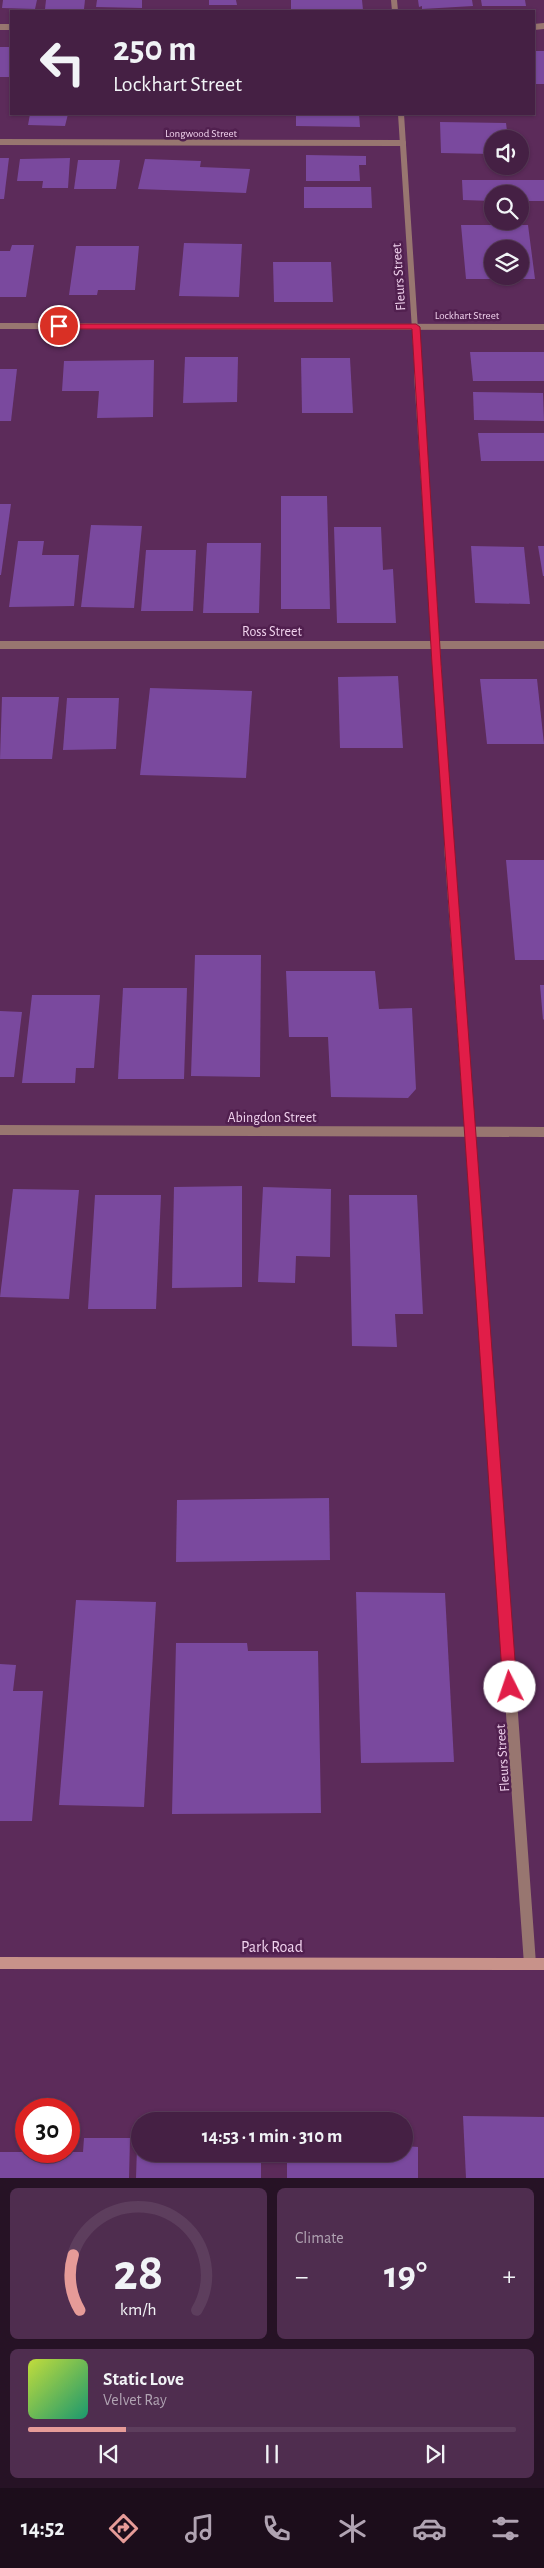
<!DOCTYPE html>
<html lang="en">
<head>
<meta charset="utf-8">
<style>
	body { margin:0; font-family:"Alegreya Sans",sans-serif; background:#4f2d4f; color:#f1f3f6; height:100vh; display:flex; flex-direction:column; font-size:19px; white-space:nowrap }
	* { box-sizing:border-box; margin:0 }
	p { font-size:16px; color:#b0a3b2 }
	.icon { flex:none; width:28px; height:28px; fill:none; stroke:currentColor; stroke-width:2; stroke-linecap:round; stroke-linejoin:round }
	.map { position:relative; height:2178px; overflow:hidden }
	.sheet { display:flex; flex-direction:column; gap:10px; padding:10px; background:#261225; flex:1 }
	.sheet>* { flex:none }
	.top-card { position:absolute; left:10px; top:10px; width:525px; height:105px; border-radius:0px; box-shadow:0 1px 4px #0004,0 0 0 1px #5d3e5d; background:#452044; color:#f1f3f6; overflow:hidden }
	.controls { position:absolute; left:484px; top:130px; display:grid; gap:10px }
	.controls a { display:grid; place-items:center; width:45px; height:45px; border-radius:50%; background:#452044; box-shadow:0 1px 4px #0004,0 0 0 1px #5d3e5d; font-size:25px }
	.speed { position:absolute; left:15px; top:2098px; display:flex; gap:10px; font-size:25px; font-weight:700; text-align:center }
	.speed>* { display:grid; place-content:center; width:65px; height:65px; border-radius:50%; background:#452044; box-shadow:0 1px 4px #0004,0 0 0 1px #5d3e5d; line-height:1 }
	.speed .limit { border:8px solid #d22; background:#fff; color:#111 }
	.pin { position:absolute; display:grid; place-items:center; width:42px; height:42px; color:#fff; margin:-21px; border:2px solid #fff; border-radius:50%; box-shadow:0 1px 5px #0007 }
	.me { position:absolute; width:55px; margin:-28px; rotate:356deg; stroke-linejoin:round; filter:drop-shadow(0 0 4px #0008) }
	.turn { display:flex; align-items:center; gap:18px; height:105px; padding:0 20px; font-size:22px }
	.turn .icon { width:65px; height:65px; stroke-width:2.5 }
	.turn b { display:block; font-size:35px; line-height:42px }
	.big { font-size:38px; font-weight:600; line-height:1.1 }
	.sheet .card { flex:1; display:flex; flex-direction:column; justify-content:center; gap:8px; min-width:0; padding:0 18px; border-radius:8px; background:#4f2d4f }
	.sheet .dial { align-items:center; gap:0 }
	.dial svg { height:130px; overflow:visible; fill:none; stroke:#5d3e5d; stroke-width:7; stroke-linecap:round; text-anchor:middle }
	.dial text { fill:#f1f3f6; stroke:none }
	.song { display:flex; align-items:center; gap:15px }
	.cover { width:60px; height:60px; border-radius:8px; background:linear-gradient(135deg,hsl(70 70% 55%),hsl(160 70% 35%)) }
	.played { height:5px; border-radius:2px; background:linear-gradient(90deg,#e69b98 20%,#5d3e5d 20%) }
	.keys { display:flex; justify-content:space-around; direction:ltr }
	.heat { display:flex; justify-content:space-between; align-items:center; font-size:28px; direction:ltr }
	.sheet .tiles { flex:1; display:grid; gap:10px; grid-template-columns:1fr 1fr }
	.card:last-child { grid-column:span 2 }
	.trip { position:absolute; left:131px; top:2112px; width:282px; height:50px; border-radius:25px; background:#452044; box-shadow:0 1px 4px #0004,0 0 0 1px #5d3e5d; font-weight:600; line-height:50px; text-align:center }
	.tabs { display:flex; height:80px; justify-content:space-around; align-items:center; background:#1c0d1b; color:#b0a3b2 }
	.tabs .icon { width:35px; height:35px }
	.tabs .current { color:#e69b98 }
	.tabs b { font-size:22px; color:#f1f3f6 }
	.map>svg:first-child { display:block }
	.building { fill:#7a499e; fill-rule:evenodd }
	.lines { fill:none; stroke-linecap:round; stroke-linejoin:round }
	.street-far3 { stroke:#987670; stroke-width:6 }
	.street-far2 { stroke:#987670; stroke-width:8 }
	.street-far1 { stroke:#987670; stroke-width:10 }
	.street { stroke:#987670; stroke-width:12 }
	.secondary { stroke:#c8928a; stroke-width:12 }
	.route { fill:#e11d48; stroke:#92132f }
	.labels { text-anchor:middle; stroke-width:5; stroke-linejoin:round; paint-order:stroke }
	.far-street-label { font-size:11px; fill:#f0d2ed; stroke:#51204f }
	.street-label { font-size:14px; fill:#f0d2ed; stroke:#51204f }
	.near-street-label { font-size:16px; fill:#f0d2ed; stroke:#51204f }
</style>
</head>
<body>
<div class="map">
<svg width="544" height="2178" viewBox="0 0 544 2178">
	<rect width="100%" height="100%" fill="#5c2b5a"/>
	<!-- building -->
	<g class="building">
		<polygon points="3,0 37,0 35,9 2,8"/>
		<polygon points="46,0 85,0 84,9 45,9"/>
		<polygon points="97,0 142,0 142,8 96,7"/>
		<polygon points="209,0 236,0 237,5 209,5"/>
		<polygon points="291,0 362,0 363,10 302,11 291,9"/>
		<polygon points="418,0 472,0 473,6 422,9 422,6 419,7"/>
		<polygon points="481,0 525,0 526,6 482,6"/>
		<rect x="0" y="47" width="11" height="30"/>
		<rect x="534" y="51" width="10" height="33"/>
		<polygon points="30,114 68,114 65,126 28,125"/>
		<polygon points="296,114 359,114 360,127 296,126"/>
		<polygon points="440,122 506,123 508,139 492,139 492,154 441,153"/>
		<polygon points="306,155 366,156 366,165 359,165 360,181 306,181"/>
		<polygon points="0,158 9,158 4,199 0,199"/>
		<polygon points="70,158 68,188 42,188 43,181 17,181 20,159"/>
		<polygon points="145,159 201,161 200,167 250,169 246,193 138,189"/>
		<polygon points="78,160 120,160 116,189 74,189"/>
		<polygon points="462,180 544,180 544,201 529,201 529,206 520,206 520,194 492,194 492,201 463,200"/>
		<polygon points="304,187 371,187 372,208 304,208"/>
		<path d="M461,225H528L535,279H466ZM492,249H520V276H492Z"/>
		<polygon points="184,243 242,244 239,297 179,296"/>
		<polygon points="12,245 34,245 26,297 0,297 0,251 10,251"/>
		<polygon points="76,246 139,246 135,290 98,290 97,295 69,295"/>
		<polygon points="273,262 331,262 333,302 274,302"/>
		<polygon points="470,352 544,352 544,381 473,381"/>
		<polygon points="185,357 238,357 237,402 183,403"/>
		<polygon points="301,358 350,358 353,413 302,413"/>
		<polygon points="154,360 153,417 97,418 99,391 62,391 64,361"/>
		<polygon points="0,369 17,369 11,421 0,421"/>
		<polygon points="473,392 543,393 544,421 474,420"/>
		<polygon points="478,433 544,433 544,461 481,461"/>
		<polygon points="281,496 327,496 330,609 281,609"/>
		<polygon points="0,504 11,504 1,575 0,575"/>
		<polygon points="91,525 142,526 134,608 81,607"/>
		<polygon points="334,527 381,527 383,570 393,569 396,623 337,623"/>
		<polygon points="18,541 44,541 42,555 79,555 74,606 9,607"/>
		<polygon points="207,543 261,543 259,613 203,613"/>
		<polygon points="471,546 524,547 530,604 475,603"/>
		<polygon points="538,546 544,546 544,576 543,576"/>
		<polygon points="146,550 196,550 193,611 141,611"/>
		<polygon points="398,676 403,748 340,748 338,677"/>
		<polygon points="480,679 537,679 544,744 487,744"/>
		<polygon points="150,688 252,691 246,778 140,775"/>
		<polygon points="2,697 59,697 52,759 0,759"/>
		<polygon points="67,698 119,698 116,749 63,750"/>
		<polygon points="506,860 544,860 544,960 515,960"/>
		<polygon points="195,955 261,955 260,1077 191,1076"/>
		<polygon points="286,971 375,971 379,1009 412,1008 416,1089 408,1098 331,1097 328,1037 289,1037"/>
		<polygon points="540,985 544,985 544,1019 543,1020"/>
		<polygon points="123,988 187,988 184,1079 118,1079"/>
		<polygon points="32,995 100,995 94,1068 76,1068 75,1083 22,1083"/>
		<polygon points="0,1011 22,1012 14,1077 0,1077"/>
		<polygon points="242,1186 242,1287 172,1288 174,1187"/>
		<polygon points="263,1187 331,1189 330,1257 296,1256 295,1283 258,1282"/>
		<polygon points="13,1189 79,1190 69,1299 0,1297"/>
		<polygon points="95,1195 161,1195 156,1309 88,1309"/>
		<polygon points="349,1195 417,1195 423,1314 395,1314 397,1347 352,1346"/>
		<polygon points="329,1498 330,1560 176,1562 177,1500"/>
		<polygon points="356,1592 445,1593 454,1762 361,1763"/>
		<polygon points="76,1600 156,1602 144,1807 59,1805"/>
		<polygon points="176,1643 247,1643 248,1651 318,1651 321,1813 172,1814"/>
		<polygon points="0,1664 16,1665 13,1691 43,1691 32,1821 0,1821"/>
		<polygon points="463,2116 544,2117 544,2178 466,2178"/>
		<polygon points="84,2138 130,2138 129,2178 0,2178 0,2152 83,2152"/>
		<polygon points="405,2146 418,2147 418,2178 287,2178 287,2154 405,2154"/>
		<polygon points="137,2147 140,2147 140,2154 261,2154 261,2178 136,2178"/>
	</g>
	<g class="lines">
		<!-- street-far3 -->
		<g class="street-far3">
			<polyline points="394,0 395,11"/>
			<polyline points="0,27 11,27"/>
			<polyline points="534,27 544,26"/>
			<polyline points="401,114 418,376"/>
			<polyline points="0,142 403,143"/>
			<polyline points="0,326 544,327"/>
		</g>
		<!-- street-far2 -->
		<g class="street-far2">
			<polyline points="418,375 449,847"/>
			<polyline points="0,645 544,645"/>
		</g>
		<!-- street-far1 -->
		<g class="street-far1">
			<polyline points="449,846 492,1438"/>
			<polyline points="0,1130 544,1132"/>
		</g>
		<!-- street -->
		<polyline class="street" points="492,1436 530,1964"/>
		<!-- secondary -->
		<polyline class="secondary" points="0,1963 544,1964"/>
	</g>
	<!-- route -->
	<polygon class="route" points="416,324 420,327 441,664 517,1687 515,1692 510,1694 505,1692 503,1687 432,664 412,329 59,329 55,326 59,324"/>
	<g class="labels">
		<!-- far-street labels -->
		<g class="far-street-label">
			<text x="201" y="137">Longwood Street</text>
			<text x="467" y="319">Lockhart Street</text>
		</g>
		<!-- street labels -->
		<g class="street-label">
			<text transform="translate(398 277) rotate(-94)" y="5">Fleurs Street</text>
			<text x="272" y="636">Ross Street</text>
			<text x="272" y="1122">Abingdon Street</text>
			<text transform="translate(502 1758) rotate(-94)" y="5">Fleurs Street</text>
		</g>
		<!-- near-street labels -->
		<g class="near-street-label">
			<text x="272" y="1952">Park Road</text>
		</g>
	</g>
</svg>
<div class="controls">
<a><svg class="icon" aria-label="sound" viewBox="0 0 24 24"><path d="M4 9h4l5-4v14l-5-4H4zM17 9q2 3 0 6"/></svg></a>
<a><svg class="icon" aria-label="search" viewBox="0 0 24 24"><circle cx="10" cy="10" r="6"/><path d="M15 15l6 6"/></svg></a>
<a><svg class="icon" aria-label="layers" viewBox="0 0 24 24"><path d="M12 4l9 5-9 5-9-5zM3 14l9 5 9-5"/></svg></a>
</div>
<div class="speed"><div class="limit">30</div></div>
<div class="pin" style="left:59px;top:326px;background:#d93025"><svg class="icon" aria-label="arrive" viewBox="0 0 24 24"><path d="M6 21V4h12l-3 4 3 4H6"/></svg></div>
<svg class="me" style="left:510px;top:1687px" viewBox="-20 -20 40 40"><circle r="19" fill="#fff"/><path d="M0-13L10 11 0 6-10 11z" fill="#e11d48"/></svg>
<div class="trip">14:53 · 1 min · 310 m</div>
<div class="top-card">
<div class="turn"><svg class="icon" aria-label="left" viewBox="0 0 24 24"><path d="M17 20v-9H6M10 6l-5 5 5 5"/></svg><div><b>250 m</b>Lockhart Street</div></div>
</div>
</div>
<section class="sheet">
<div class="tiles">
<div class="card dial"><svg viewBox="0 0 100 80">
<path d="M14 69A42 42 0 1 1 86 69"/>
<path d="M14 69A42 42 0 0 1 10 35" stroke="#e69b98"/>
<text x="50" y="56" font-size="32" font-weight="700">28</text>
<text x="50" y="72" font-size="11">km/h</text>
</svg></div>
<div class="card"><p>Climate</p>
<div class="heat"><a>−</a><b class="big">19°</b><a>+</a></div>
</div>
<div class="card">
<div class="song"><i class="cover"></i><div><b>Static Love</b><p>Velvet Ray</p></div></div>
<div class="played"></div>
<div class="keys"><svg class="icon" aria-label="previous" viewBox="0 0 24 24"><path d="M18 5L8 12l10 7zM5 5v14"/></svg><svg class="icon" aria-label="pause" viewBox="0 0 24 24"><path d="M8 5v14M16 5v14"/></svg><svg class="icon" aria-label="next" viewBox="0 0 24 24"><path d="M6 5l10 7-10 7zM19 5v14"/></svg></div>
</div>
</div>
</section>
<nav class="tabs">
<b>14:52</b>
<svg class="icon current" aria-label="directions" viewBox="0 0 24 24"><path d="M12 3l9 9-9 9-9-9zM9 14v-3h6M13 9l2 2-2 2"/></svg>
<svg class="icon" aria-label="music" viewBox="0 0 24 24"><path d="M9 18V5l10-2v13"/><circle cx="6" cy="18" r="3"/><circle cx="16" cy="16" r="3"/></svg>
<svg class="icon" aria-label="phone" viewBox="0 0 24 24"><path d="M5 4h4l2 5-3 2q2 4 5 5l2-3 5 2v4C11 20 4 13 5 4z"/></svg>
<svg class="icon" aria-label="climate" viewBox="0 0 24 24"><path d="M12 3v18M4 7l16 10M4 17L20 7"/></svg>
<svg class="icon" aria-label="car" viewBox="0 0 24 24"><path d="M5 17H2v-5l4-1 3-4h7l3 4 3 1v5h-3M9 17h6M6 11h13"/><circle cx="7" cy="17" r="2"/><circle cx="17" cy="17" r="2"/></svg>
<svg class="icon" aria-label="filters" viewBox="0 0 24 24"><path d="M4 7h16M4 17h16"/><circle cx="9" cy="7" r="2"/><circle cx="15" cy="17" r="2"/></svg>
</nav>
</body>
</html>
